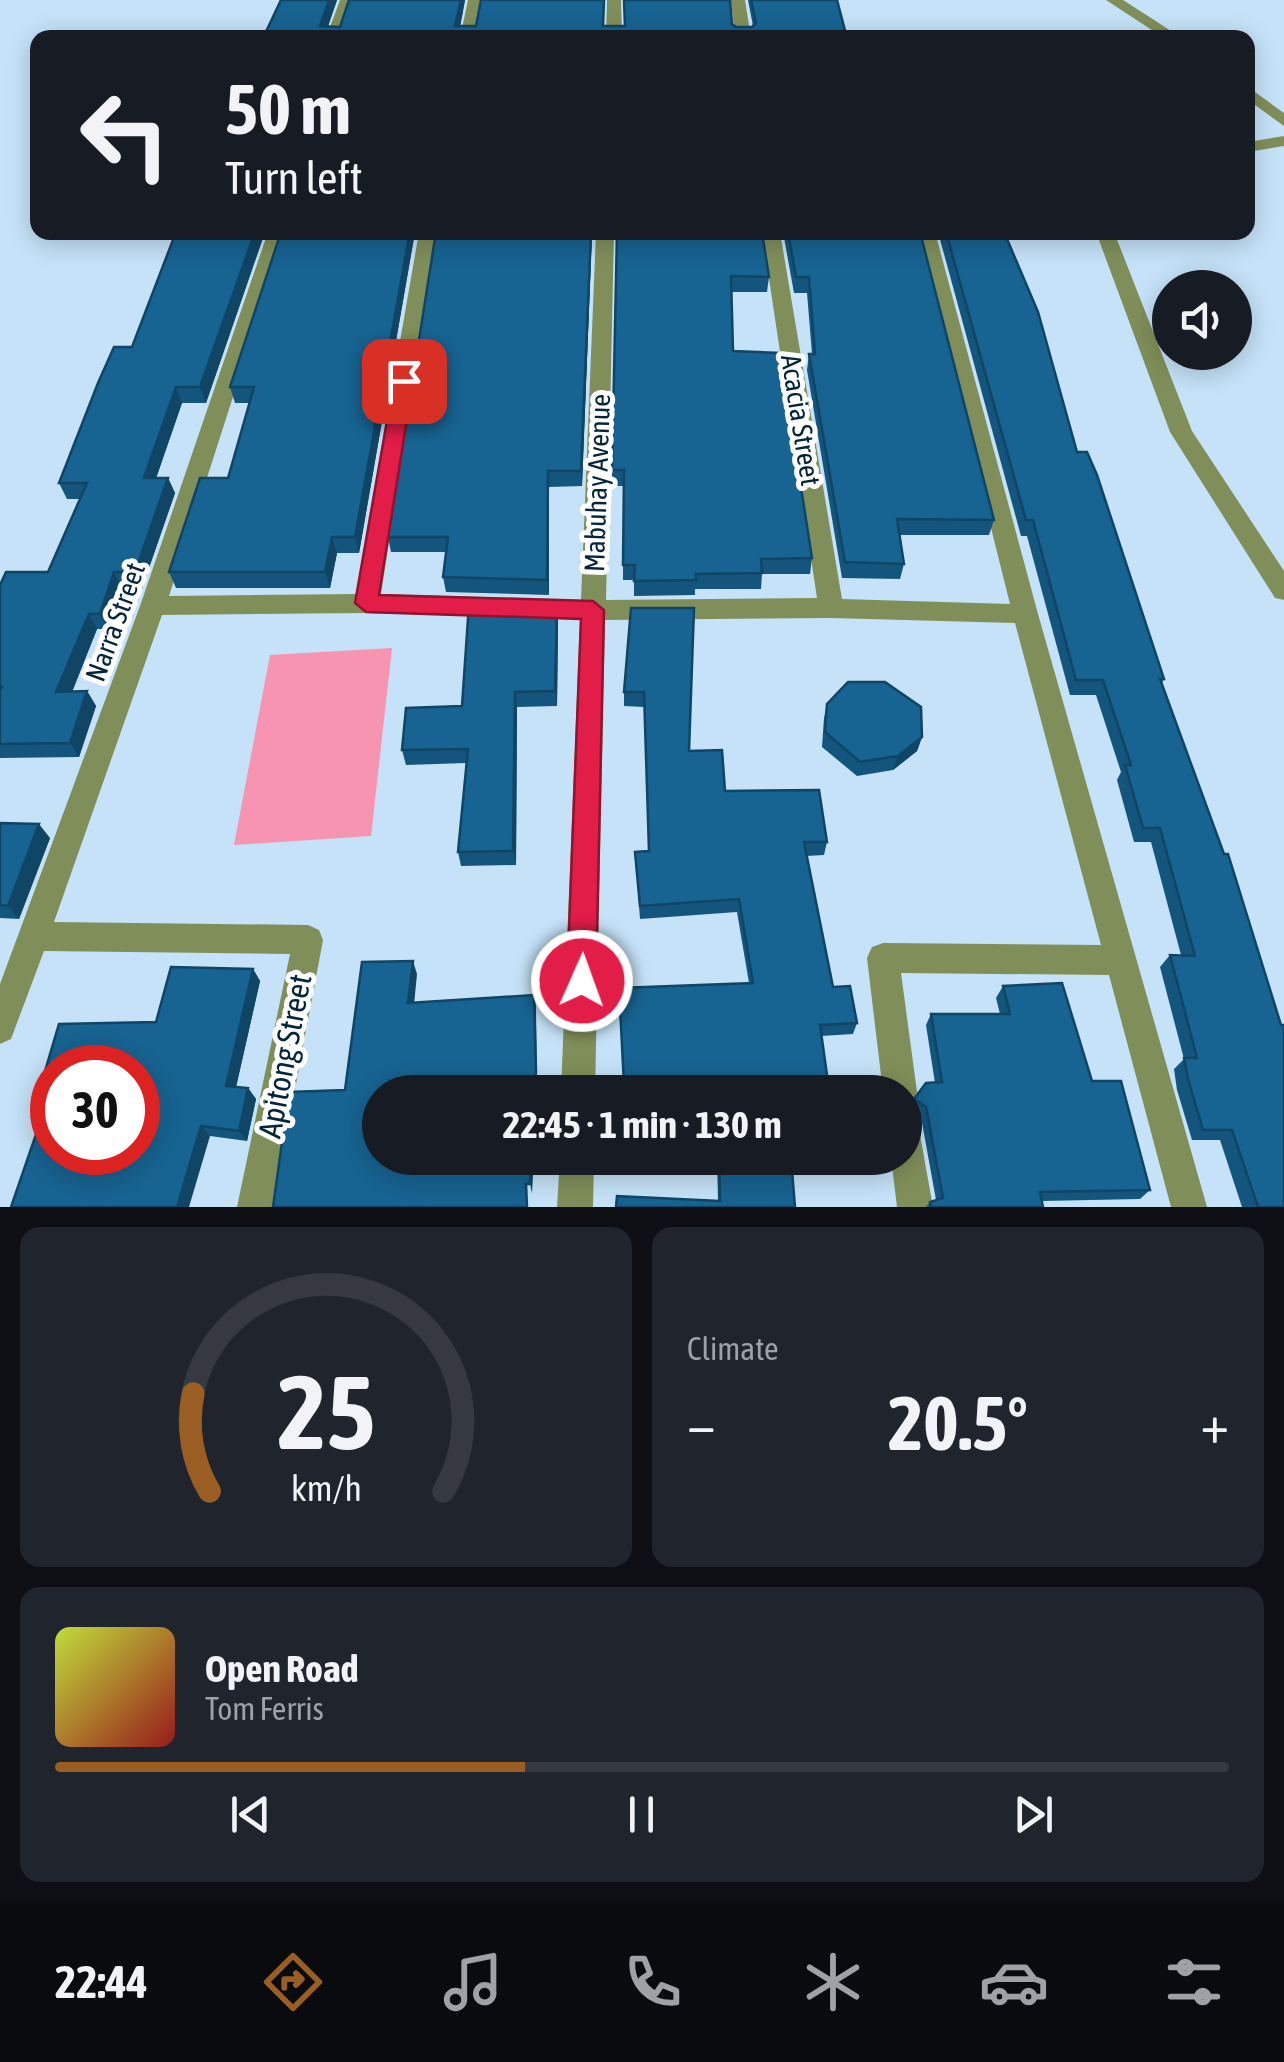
<!DOCTYPE html>
<html lang="en">
<head>
<meta charset="utf-8">
<style>
	body { margin:0; font-family:"Asap Condensed",sans-serif; background:#20242c; color:#f1f3f6; height:100vh; display:flex; flex-direction:column; font-size:38px; white-space:nowrap }
	* { box-sizing:border-box; margin:0 }
	p { font-size:32px; color:#9ea1a6 }
	.icon { flex:none; width:55px; height:55px; fill:none; stroke:currentColor; stroke-width:2; stroke-linecap:round; stroke-linejoin:round }
	.map { position:relative; height:1207px; overflow:hidden }
	.drawer { display:flex; flex-direction:column; gap:20px; padding:20px; background:#0d0f14; flex:1 }
	.drawer>* { flex:none }
	.banner { position:absolute; left:30px; top:30px; width:1225px; height:210px; border-radius:20px; box-shadow:0 5px 25px #0003; background:#171b24; color:#f1f3f6; overflow:hidden }
	.controls { position:absolute; left:1152px; top:270px; display:grid; gap:20px }
	.controls a { display:grid; place-items:center; width:100px; height:100px; border-radius:50%; background:#171b24; box-shadow:0 5px 25px #0003; font-size:50px }
	.speed { position:absolute; left:30px; top:1045px; display:flex; gap:20px; font-size:50px; font-weight:700; text-align:center }
	.speed>* { display:grid; place-content:center; width:130px; height:130px; border-radius:50%; background:#171b24; box-shadow:0 5px 25px #0003; line-height:1 }
	.speed .limit { border:15px solid #d22; background:#fff; color:#111 }
	.pin { position:absolute; display:grid; place-items:center; width:85px; height:85px; color:#fff; margin:-42px; border-radius:20px; box-shadow:0 5px 15px #0006 }
	.me { position:absolute; width:110px; margin:-55px; rotate:2deg; stroke-linejoin:round; filter:drop-shadow(0 0 8px #0008) }
	.turn { display:flex; align-items:center; gap:35px; height:210px; padding:0 30px; font-size:45px }
	.turn .icon { width:130px; height:130px; stroke-width:2.5 }
	.turn b { display:block; font-size:70px; line-height:85px }
	.big { font-size:75px; font-weight:700; line-height:1.1 }
	.drawer .widget { flex:1; display:flex; flex-direction:column; justify-content:center; gap:15px; min-width:0; padding:0 35px; border-radius:20px; background:#20242c }
	.drawer .dial { align-items:center; gap:0 }
	.dial svg { height:260px; overflow:visible; fill:none; stroke:#363941; stroke-width:7; stroke-linecap:round; text-anchor:middle }
	.dial text { fill:#f1f3f6; stroke:none }
	.song { display:flex; align-items:center; gap:30px }
	.cover { width:120px; height:120px; border-radius:15px; background:linear-gradient(135deg,hsl(70 70% 55%),hsl(0 70% 35%)) }
	.played { height:10px; border-radius:5px; background:linear-gradient(90deg,#9b5e22 40%,#363941 40%) }
	.keys { display:flex; justify-content:space-around; direction:ltr }
	.heat { display:flex; justify-content:space-between; align-items:center; font-size:55px; direction:ltr }
	.drawer .tiles { flex:1; display:grid; gap:20px; grid-template-columns:1fr 1fr }
	.widget:last-child { grid-column:span 2 }
	.trip { position:absolute; left:362px; top:1075px; width:560px; height:100px; border-radius:50px; background:#171b24; box-shadow:0 5px 25px #0003; font-weight:700; line-height:100px; text-align:center }
	.tab-bar { display:flex; height:160px; justify-content:space-around; align-items:center; background:#090b0e; color:#9ea1a6 }
	.tab-bar .icon { width:70px; height:70px }
	.tab-bar .selected { color:#9b5e22 }
	.tab-bar b { font-size:45px; color:#f1f3f6 }
	.map>svg:first-child { display:block }
	.green { fill:#f694b1 }
	.lines { fill:none; stroke-linecap:round; stroke-linejoin:round }
	.minor { fill:#808f5a; fill-rule:evenodd }
	.wall { fill:#14557d }
	.shaded-wall { fill:#104566 }
	.building { fill:#176391; stroke:#104566; stroke-width:2.5; fill-rule:evenodd }
	.route { fill:#e11d48; stroke:#92132f; stroke-width:2.5 }
	.labels { text-anchor:middle; stroke-width:10; stroke-linejoin:round; paint-order:stroke }
	.street-label { font-size:28px; fill:#04253a; stroke:#fff }
	.near-street-label { font-size:32px; fill:#04253a; stroke:#fff }
</style>
</head>
<body>
<div class="map">
<svg width="1284" height="1207" viewBox="0 0 1284 1207">
	<rect width="100%" height="100%" fill="#c5e2f8"/>
	<!-- green -->
	<polygon class="green" points="392,648 371,836 234,845 270,655"/>
	<g class="lines">
		<!-- minor -->
		<g class="minor">
			<polygon points="340,0 354,0 341,38 326,38"/>
			<polygon points="468,0 482,0 475,38 460,38"/>
			<polygon points="607,0 621,0 622,38 606,38"/>
			<polygon points="731,0 745,0 751,38 735,38"/>
			<polygon points="1106,0 1123,0 1182,38 1164,38"/>
			<polygon points="1248,87 1284,113 1284,126 1248,100"/>
			<polygon points="1284,136 1284,146 1248,152 1248,142"/>
			<polygon points="268,232 286,232 169,596 356,594 419,232 437,232 381,594 581,600 596,232 614,232 606,600 817,598 762,232 780,232 842,599 1010,604 917,232 935,232 1038,614 1207,1207 1171,1207 1109,975 901,973 917,1092 912,1104 905,1107 905,1092 883,1092 867,958 872,947 883,943 1101,945 1015,623 831,618 605,620 595,1092 561,1092 580,619 367,613 162,615 54,922 308,925 319,930 323,940 273,1207 237,1207 290,954 44,951 11,1039 0,1044 0,984 140,606"/>
			<polygon points="1096,232 1114,232 1192,431 1284,571 1284,600 1275,598 1170,432"/>
			<polygon points="905,1113 917,1118 933,1207 897,1207 891,1158 905,1158"/>
			<polygon points="560,1158 594,1158 593,1207 557,1207"/>
		</g>
	</g>
	<!-- wall -->
	<g class="wall">
		<polygon points="281,0 337,0 328,26 340,27 349,0 465,0 460,26 476,26 481,0 604,0 604,26 624,26 624,0 730,0 732,24 736,27 753,26 748,0 837,0 847,38 263,38"/>
		<polygon points="176,232 265,232 206,403 182,403 156,478 168,478 175,493 142,588 122,588 108,629 97,629 72,692 87,691 96,706 79,757 0,758 0,585 48,572 80,499 67,499 59,483 132,347"/>
		<polygon points="281,232 415,232 359,553 337,553 330,588 176,588 169,572 228,478 250,403 235,403 230,387"/>
		<polygon points="436,232 592,232 582,486 549,487 549,595 446,592 443,577 446,552 391,552 388,537"/>
		<polygon points="617,232 769,277 767,292 732,292 733,351 812,558 810,574 762,574 761,589 695,589 695,595 634,596 634,580 623,580 623,486 612,486 612,470"/>
		<polygon points="783,232 920,232 994,520 989,535 900,535 904,564 900,579 842,578 807,370 809,354 812,354 807,293 794,293"/>
		<polygon points="938,232 1004,232 1077,452 1164,679 1162,683 1284,1207 1242,1207 1220,1140 1192,1140 1177,1090 1174,1069 1184,1059 1160,967 1170,955 1181,955 1151,842 1134,842 1117,780 1121,772 1096,695 1070,695 1027,536 1021,536"/>
		<polygon points="631,608 689,751 725,791 827,842 824,855 806,856 833,987 857,1023 853,1034 821,1036 828,1082 825,1092 715,1092 715,1090 667,1092 624,1092 619,988 749,983 737,912 640,919 635,852 649,851 644,707 624,706 624,692"/>
		<polygon points="558,624 557,706 517,707 516,865 461,866 458,852 466,763 406,765 402,750 462,706"/>
		<polygon points="827,704 922,737 917,751 893,770 857,776 822,747 824,718"/>
		<polygon points="0,823 50,838 19,919 0,918"/>
		<polygon points="253,969 260,981 236,1087 248,1088 256,1099 247,1141 210,1136 50,1097 40,1088"/>
		<polygon points="1003,986 1092,1081 1150,1190 1140,1199 1042,1201 1043,1207 926,1207 930,1202 936,1200 921,1117 909,1109 914,1099 935,1083 926,1025 931,1014 1000,1014 996,998"/>
		<polygon points="717,1158 791,1158 718,1201"/>
	</g>
	<!-- shaded-wall -->
	<g class="shaded-wall">
		<polygon points="329,0 337,0 324,38 320,26"/>
		<polygon points="461,0 465,0 458,38 455,26"/>
		<polygon points="255,232 265,232 206,403 200,387"/>
		<polygon points="410,232 415,232 359,553 355,537"/>
		<polygon points="591,232 592,232 582,486 581,471"/>
		<polygon points="176,387 182,403 151,493 144,478"/>
		<polygon points="548,471 549,487 549,595 547,580"/>
		<polygon points="168,478 175,493 142,588 135,572"/>
		<polygon points="332,537 337,553 330,588 325,572"/>
		<polygon points="114,572 122,588 108,629 100,614"/>
		<polygon points="557,609 558,624 557,706 555,691"/>
		<polygon points="89,614 97,629 66,707 56,692"/>
		<polygon points="87,691 96,706 79,757 70,743"/>
		<polygon points="515,692 517,707 516,865 513,851"/>
		<polygon points="922,737 917,751 893,770 898,756"/>
		<polygon points="39,824 50,838 19,919 8,906"/>
		<polygon points="413,961 417,974 413,1015 408,1003"/>
		<polygon points="253,969 260,981 234,1096 226,1086"/>
		<polygon points="534,995 536,1007 537,1092 535,1092"/>
		<polygon points="248,1088 256,1099 247,1141 239,1131"/>
		<polygon points="201,1126 210,1136 189,1207 177,1207"/>
		<polygon points="531,1158 534,1158 532,1193 530,1184"/>
	</g>
	<!-- building -->
	<g class="building">
		<polygon points="281,0 329,0 320,26 340,27 349,0 461,0 455,26 476,26 481,0 604,0 603,26 625,26 624,0 730,0 732,24 736,27 752,27 756,23 751,0 837,0 847,38 263,38"/>
		<polygon points="176,232 255,232 200,387 176,387 144,478 168,478 135,572 114,572 100,614 89,614 56,692 87,691 70,743 0,744 0,691 2,687 0,686 0,585 6,572 48,572 87,483 59,483 98,383 114,347 132,347"/>
		<polygon points="281,232 410,232 355,537 332,537 325,572 169,572 200,478 228,478 254,387 230,387"/>
		<polygon points="436,232 591,232 581,471 548,471 547,580 443,577 448,537 388,537"/>
		<polygon points="617,232 762,232 769,277 731,276 733,351 780,353 812,558 761,559 762,573 696,574 696,580 634,581 635,565 623,565 624,470 612,470"/>
		<polygon points="788,232 920,232 994,520 897,519 904,564 845,562 809,354 815,354 809,277 796,277"/>
		<polygon points="946,232 1004,232 1038,312 1077,452 1087,452 1097,475 1164,679 1160,679 1224,854 1228,854 1281,1025 1284,1025 1284,1207 1258,1207 1232,1130 1203,1130 1188,1079 1184,1058 1197,1058 1170,955 1195,956 1160,828 1143,828 1125,765 1131,765 1103,680 1076,680 1033,520 1026,520"/>
		<polygon points="469,604 557,609 555,691 515,692 513,851 458,852 468,749 402,750 406,708 462,706"/>
		<polygon points="631,608 694,608 689,751 722,750 725,791 819,790 827,842 804,842 833,987 850,986 857,1023 820,1025 828,1082 786,1085 787,1092 717,1092 717,1079 624,1084 619,988 753,983 739,899 640,906 635,852 649,851 644,692 624,692"/>
		<polygon points="848,682 885,682 921,707 922,737 898,756 860,762 825,732 827,704"/>
		<polygon points="0,823 39,824 8,906 0,905"/>
		<polygon points="413,961 408,1003 534,995 536,1071 535,1092 380,1092 380,1158 531,1158 530,1184 526,1184 527,1207 273,1207 289,1092 345,1090 362,962"/>
		<path d="M171,967L253,969L226,1086L248,1088L239,1131L201,1126L177,1207H11L52,1088H40L59,1024L156,1022ZM52,1068H138V1152H52Z"/>
		<polygon points="1062,983 1092,1081 1121,1081 1150,1190 1040,1192 1043,1207 931,1207 930,1202 943,1198 926,1107 914,1099 926,1083 942,1082 931,1014 1010,1014 1003,986"/>
		<polygon points="719,1158 791,1158 795,1207 616,1207 617,1196 720,1201"/>
	</g>
	<!-- route -->
	<polygon class="route" points="404,375 413,381 379,595 593,601 604,610 596,981 592,991 582,995 572,991 567,981 581,619 366,612 355,603 394,381"/>
	<g class="labels">
		<!-- street labels -->
		<g class="street-label">
			<text transform="translate(801 420) rotate(81)" y="10">Acacia Street</text>
			<text transform="translate(597 483) rotate(-88)" y="10">Mabuhay Avenue</text>
			<text transform="translate(115 622) rotate(-70)" y="10">Narra Street</text>
		</g>
		<!-- near-street labels -->
		<g class="near-street-label">
			<text transform="translate(285 1056) rotate(-79)" y="11">Apitong Street</text>
		</g>
	</g>
</svg>
<div class="controls">
<a><svg class="icon" aria-label="sound" viewBox="0 0 24 24"><path d="M4 9h4l5-4v14l-5-4H4zM17 9q2 3 0 6"/></svg></a>
</div>
<div class="speed"><div class="limit">30</div></div>
<div class="pin" style="left:404px;top:381px;background:#d93025"><svg class="icon" aria-label="arrive" viewBox="0 0 24 24"><path d="M6 21V4h12l-3 4 3 4H6"/></svg></div>
<svg class="me" style="left:582px;top:981px" viewBox="-20 -20 40 40"><circle r="17" fill="#e11d48" stroke="#fff" stroke-width="3"/><path d="M0-11L8 9 0 5-8 9z" fill="#fff"/></svg>
<div class="trip">22:45 · 1 min · 130 m</div>
<div class="banner">
<div class="turn"><svg class="icon" aria-label="left" viewBox="0 0 24 24"><path d="M17 20v-9H6M10 6l-5 5 5 5"/></svg><div><b>50 m</b>Turn left</div></div>
</div>
</div>
<section class="drawer">
<div class="tiles">
<div class="widget dial"><svg viewBox="0 0 100 80">
<path d="M14 69A42 42 0 1 1 86 69"/>
<path d="M14 69A42 42 0 0 1 9 39" stroke="#9b5e22"/>
<text x="50" y="56" font-size="32" font-weight="700">25</text>
<text x="50" y="72" font-size="11">km/h</text>
</svg></div>
<div class="widget"><p>Climate</p>
<div class="heat"><a>−</a><b class="big">20.5°</b><a>+</a></div>
</div>
<div class="widget">
<div class="song"><i class="cover"></i><div><b>Open Road</b><p>Tom Ferris</p></div></div>
<div class="played"></div>
<div class="keys"><svg class="icon" aria-label="previous" viewBox="0 0 24 24"><path d="M18 5L8 12l10 7zM5 5v14"/></svg><svg class="icon" aria-label="pause" viewBox="0 0 24 24"><path d="M8 5v14M16 5v14"/></svg><svg class="icon" aria-label="next" viewBox="0 0 24 24"><path d="M6 5l10 7-10 7zM19 5v14"/></svg></div>
</div>
</div>
</section>
<nav class="tab-bar">
<b>22:44</b>
<svg class="icon selected" aria-label="directions" viewBox="0 0 24 24"><path d="M12 3l9 9-9 9-9-9zM9 14v-3h6M13 9l2 2-2 2"/></svg>
<svg class="icon" aria-label="music" viewBox="0 0 24 24"><path d="M9 18V5l10-2v13"/><circle cx="6" cy="18" r="3"/><circle cx="16" cy="16" r="3"/></svg>
<svg class="icon" aria-label="phone" viewBox="0 0 24 24"><path d="M5 4h4l2 5-3 2q2 4 5 5l2-3 5 2v4C11 20 4 13 5 4z"/></svg>
<svg class="icon" aria-label="climate" viewBox="0 0 24 24"><path d="M12 3v18M4 7l16 10M4 17L20 7"/></svg>
<svg class="icon" aria-label="car" viewBox="0 0 24 24"><path d="M5 17H2v-5l4-1 3-4h7l3 4 3 1v5h-3M9 17h6M6 11h13"/><circle cx="7" cy="17" r="2"/><circle cx="17" cy="17" r="2"/></svg>
<svg class="icon" aria-label="filters" viewBox="0 0 24 24"><path d="M4 7h16M4 17h16"/><circle cx="9" cy="7" r="2"/><circle cx="15" cy="17" r="2"/></svg>
</nav>
</body>
</html>
